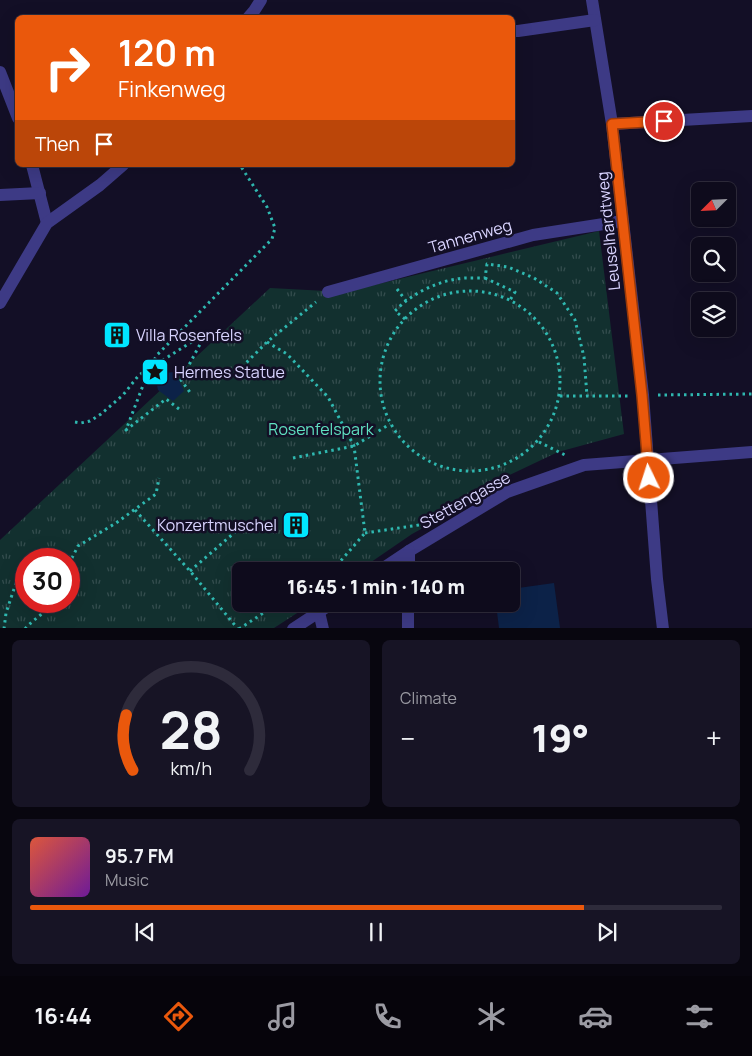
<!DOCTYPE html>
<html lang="en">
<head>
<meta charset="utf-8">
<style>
	body { margin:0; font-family:Manrope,sans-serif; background:#171425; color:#f1f3f6; height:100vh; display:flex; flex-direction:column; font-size:19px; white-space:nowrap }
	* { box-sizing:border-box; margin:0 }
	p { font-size:16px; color:#9b9ba3 }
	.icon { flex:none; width:28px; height:28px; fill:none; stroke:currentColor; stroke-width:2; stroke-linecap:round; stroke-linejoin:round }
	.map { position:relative; height:628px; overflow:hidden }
	.side { display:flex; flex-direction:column; gap:12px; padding:12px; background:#08060f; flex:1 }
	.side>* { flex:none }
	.banner { position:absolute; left:15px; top:15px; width:500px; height:152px; border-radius:8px; box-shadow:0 5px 20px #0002,0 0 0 1px #2e2b3b; background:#ea580c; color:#fff; overflow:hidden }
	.needle { width:32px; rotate:246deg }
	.fabs { position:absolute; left:691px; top:182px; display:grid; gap:10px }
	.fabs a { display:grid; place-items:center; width:45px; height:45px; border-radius:8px; background:#0e0b1c; box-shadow:0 5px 20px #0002,0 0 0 1px #2e2b3b; font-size:25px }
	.speed { position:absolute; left:15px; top:548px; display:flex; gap:10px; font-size:25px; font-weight:700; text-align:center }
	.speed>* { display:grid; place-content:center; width:65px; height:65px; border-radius:50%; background:#0e0b1c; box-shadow:0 5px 20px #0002,0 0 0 1px #2e2b3b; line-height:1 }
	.speed .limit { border:8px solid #d22; background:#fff; color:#111 }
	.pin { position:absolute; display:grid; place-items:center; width:42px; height:42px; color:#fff; margin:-21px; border:2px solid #fff; border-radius:50%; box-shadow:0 1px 5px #0007 }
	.me { position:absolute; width:55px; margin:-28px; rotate:356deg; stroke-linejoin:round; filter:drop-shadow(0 0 4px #0008) }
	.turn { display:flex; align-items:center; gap:18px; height:105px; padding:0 20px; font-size:22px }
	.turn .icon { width:65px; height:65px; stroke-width:2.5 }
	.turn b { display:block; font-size:35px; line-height:42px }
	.then { display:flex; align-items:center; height:48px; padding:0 20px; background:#0003; gap:10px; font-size:19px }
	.big { font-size:38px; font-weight:800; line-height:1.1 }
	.side .card { flex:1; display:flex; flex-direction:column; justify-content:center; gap:8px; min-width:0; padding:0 18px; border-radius:8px; background:#171425 }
	.side .dial { align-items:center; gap:0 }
	.dial svg { height:130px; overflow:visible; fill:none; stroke:#2e2b3b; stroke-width:7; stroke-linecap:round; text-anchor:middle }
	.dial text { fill:#f1f3f6; stroke:none }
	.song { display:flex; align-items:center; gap:15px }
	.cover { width:60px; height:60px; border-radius:8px; background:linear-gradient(135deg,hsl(10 70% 55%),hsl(280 70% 35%)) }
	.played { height:5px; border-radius:2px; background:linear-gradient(90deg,#ea580c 80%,#2e2b3b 80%) }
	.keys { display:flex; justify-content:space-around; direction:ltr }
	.heat { display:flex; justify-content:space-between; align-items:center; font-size:28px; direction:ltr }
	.side .tiles { flex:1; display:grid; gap:12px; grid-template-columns:1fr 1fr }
	.card:last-child { grid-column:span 2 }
	.trip { position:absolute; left:232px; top:562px; width:288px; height:50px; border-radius:8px; background:#0e0b1c; box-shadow:0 5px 20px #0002,0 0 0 1px #2e2b3b; font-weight:800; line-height:50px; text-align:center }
	.menu { display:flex; height:80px; justify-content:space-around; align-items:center; background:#06040b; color:#9b9ba3 }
	.menu .icon { width:35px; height:35px }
	.menu .current { color:#ea580c }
	.menu b { font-size:22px; color:#f1f3f6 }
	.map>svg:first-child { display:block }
	.grass { fill:url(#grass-tufts); fill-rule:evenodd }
	.water { fill:#0c2248 }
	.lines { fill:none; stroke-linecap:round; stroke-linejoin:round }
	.path { stroke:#2fb8b0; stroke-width:3; stroke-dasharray:2.5 4; stroke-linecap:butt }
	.minor { stroke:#3d3a85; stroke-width:12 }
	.route-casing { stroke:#983908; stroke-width:12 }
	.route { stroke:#ea580c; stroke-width:9 }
	.labels { text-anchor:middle; stroke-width:5; stroke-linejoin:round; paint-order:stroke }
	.street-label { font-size:16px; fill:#d9d4ff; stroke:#130f26 }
	.poi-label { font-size:16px; fill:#d9d4ff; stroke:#130f26; text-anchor:start }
	.park-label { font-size:16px; fill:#5fe0c0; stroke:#130f26 }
</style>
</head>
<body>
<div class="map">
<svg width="752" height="629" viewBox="0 0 752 629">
	<defs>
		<pattern id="grass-tufts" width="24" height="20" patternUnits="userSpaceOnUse" patternTransform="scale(1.25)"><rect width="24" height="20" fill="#12302f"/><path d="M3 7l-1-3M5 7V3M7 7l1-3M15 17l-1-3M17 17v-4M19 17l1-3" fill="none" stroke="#344d4e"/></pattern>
	</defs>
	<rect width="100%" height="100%" fill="#130f26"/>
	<!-- grass -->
	<path class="grass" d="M599,231L624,434L558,452L501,479L432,523L412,534L358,571H241V604H311L274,628L0,629V540L270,288L345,292ZM26,559H69V601H26Z"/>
	<!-- water -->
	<g class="water">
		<polygon points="158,367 163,373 175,372 184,391 173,401 158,390 156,380 151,374"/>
		<polygon points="554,583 560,628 499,628 496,604 511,604 511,589"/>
	</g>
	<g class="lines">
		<!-- path -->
		<g class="path">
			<polyline points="485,278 515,292 510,300"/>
			<polyline points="397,289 406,301"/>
			<circle cx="470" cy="381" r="90"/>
			<path d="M405,319L395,311C412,293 441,279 466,278C472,278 479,278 485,278L487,264L508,267L534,278L557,293L575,320L584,357L587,396"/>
			<polyline points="267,342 287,354 328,397 354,446 365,533 338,564 326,571"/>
			<polyline points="242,367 267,342 316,302"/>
			<polyline points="658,395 752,394"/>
			<polyline points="560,396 629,396"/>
			<polyline points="179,409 166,399 126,430 150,367 157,355 272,239 275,228 267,207 240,165"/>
			<polyline points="75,422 81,423 90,421 101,414 123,395 139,375 206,333 181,380 192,395"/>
			<polyline points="539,442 565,455"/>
			<polyline points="293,458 354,446 390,424"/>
			<polyline points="135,510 190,571 238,629"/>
			<polyline points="365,533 419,525"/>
			<polyline points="69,564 78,546 116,523 156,494 159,478"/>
			<polyline points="190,571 249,520"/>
			<polyline points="4,629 6,613 16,583 26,578"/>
			<path d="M25,629C34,618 47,613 52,601"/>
			<polyline points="239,629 277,604"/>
		</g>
		<!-- minor -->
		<g class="minor">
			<polyline points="592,0 612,124 623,221 643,395 657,579 663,629"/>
			<polyline points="248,18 254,11 261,0"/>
			<polyline points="512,31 518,31 595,20"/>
			<polyline points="0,72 18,118"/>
			<polyline points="612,124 752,116"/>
			<polyline points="32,165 47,223"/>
			<polyline points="0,195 40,193"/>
			<polyline points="328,292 533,235 623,221"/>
			<polyline points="0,303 47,223 100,185 123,165"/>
			<polyline points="379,571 409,551 507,492 584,465 752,452"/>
			<polyline points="409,571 409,551"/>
			<polyline points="319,612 323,629"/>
			<polyline points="293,629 331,604"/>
			<polyline points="408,629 408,604"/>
		</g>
	</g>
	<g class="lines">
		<!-- route casing -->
		<g class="route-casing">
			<polyline id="route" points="649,478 642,395 612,124 664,121"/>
		</g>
		<!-- route -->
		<use href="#route" class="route"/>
	</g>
	<!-- icons -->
	<defs>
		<g id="building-square" transform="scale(1.4375)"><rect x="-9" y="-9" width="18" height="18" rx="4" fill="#00e5ff" stroke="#130f26"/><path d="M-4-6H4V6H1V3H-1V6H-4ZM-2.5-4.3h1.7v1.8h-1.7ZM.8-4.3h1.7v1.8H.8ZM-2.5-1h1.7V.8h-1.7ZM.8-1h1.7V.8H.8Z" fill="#111"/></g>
		<g id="sight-square" transform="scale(1.4375)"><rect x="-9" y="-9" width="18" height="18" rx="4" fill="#00e5ff" stroke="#130f26"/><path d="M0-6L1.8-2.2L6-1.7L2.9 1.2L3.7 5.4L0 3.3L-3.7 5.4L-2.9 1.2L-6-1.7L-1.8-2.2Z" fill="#111"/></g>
	</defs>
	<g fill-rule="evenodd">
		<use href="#building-square" x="117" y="335"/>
		<use href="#sight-square" x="155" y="372"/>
		<use href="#building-square" x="296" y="525"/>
	</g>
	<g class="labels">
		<!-- street labels -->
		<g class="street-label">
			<text transform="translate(608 231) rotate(-96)" y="6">Leuselhardtweg</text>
			<text transform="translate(470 236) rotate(-16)" y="6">Tannenweg</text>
			<text transform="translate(465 500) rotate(-29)" y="6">Stettengasse</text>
		</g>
		<!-- poi labels -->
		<g class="poi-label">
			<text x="136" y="341">Villa Rosenfels</text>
			<text x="174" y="378">Hermes Statue</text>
			<text x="277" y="531" text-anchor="end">Konzertmuschel</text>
		</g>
		<!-- park labels -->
		<g class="park-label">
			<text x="321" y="435">Rosenfelspark</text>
		</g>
	</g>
</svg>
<div class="fabs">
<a><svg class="needle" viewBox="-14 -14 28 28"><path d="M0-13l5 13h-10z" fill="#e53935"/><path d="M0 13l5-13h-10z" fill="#9b9ba3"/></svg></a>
<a><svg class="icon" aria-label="search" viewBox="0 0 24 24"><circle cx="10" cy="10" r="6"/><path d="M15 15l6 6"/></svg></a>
<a><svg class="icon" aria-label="layers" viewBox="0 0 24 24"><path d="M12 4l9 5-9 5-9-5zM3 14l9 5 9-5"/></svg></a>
</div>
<div class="speed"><div class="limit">30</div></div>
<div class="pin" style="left:664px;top:121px;background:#d93025"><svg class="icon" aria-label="arrive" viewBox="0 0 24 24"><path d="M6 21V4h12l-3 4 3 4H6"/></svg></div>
<svg class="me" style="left:649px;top:478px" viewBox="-20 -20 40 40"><circle r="17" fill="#ea580c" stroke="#fff" stroke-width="3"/><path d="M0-11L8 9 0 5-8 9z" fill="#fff"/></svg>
<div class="trip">16:45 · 1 min · 140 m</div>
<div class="banner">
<div class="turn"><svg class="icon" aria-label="right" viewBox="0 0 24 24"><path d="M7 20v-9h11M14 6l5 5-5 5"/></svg><div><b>120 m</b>Finkenweg</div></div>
<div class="then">Then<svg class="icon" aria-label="arrive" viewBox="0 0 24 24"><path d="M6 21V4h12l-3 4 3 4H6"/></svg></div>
</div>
</div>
<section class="side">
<div class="tiles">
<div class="card dial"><svg viewBox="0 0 100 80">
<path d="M14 69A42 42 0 1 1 86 69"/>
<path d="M14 69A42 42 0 0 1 10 35" stroke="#ea580c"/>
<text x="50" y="56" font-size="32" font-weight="700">28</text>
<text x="50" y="72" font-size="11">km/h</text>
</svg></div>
<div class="card"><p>Climate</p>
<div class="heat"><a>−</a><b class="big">19°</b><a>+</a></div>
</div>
<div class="card">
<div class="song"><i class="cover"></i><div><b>95.7 FM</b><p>Music</p></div></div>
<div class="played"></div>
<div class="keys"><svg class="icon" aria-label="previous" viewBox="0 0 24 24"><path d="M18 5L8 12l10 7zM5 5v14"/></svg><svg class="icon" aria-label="pause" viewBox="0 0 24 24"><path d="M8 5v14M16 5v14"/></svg><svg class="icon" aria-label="next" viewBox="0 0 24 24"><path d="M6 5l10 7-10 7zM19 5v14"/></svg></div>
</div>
</div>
</section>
<nav class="menu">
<b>16:44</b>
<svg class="icon current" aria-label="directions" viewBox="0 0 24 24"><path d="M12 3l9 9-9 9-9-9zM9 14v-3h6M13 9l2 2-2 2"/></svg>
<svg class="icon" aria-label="music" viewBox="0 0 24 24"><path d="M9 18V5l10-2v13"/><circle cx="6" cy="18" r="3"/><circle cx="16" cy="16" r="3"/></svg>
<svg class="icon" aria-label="phone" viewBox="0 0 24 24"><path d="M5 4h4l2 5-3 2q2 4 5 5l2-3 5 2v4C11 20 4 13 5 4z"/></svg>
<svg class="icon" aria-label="climate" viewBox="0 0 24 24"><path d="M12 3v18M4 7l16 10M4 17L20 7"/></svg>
<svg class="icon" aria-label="car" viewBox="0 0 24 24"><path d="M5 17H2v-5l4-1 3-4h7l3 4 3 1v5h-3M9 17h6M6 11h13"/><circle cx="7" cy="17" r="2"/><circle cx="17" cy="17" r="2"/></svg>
<svg class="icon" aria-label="filters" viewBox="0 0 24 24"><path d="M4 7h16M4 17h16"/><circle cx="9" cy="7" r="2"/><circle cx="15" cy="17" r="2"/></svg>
</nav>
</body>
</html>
